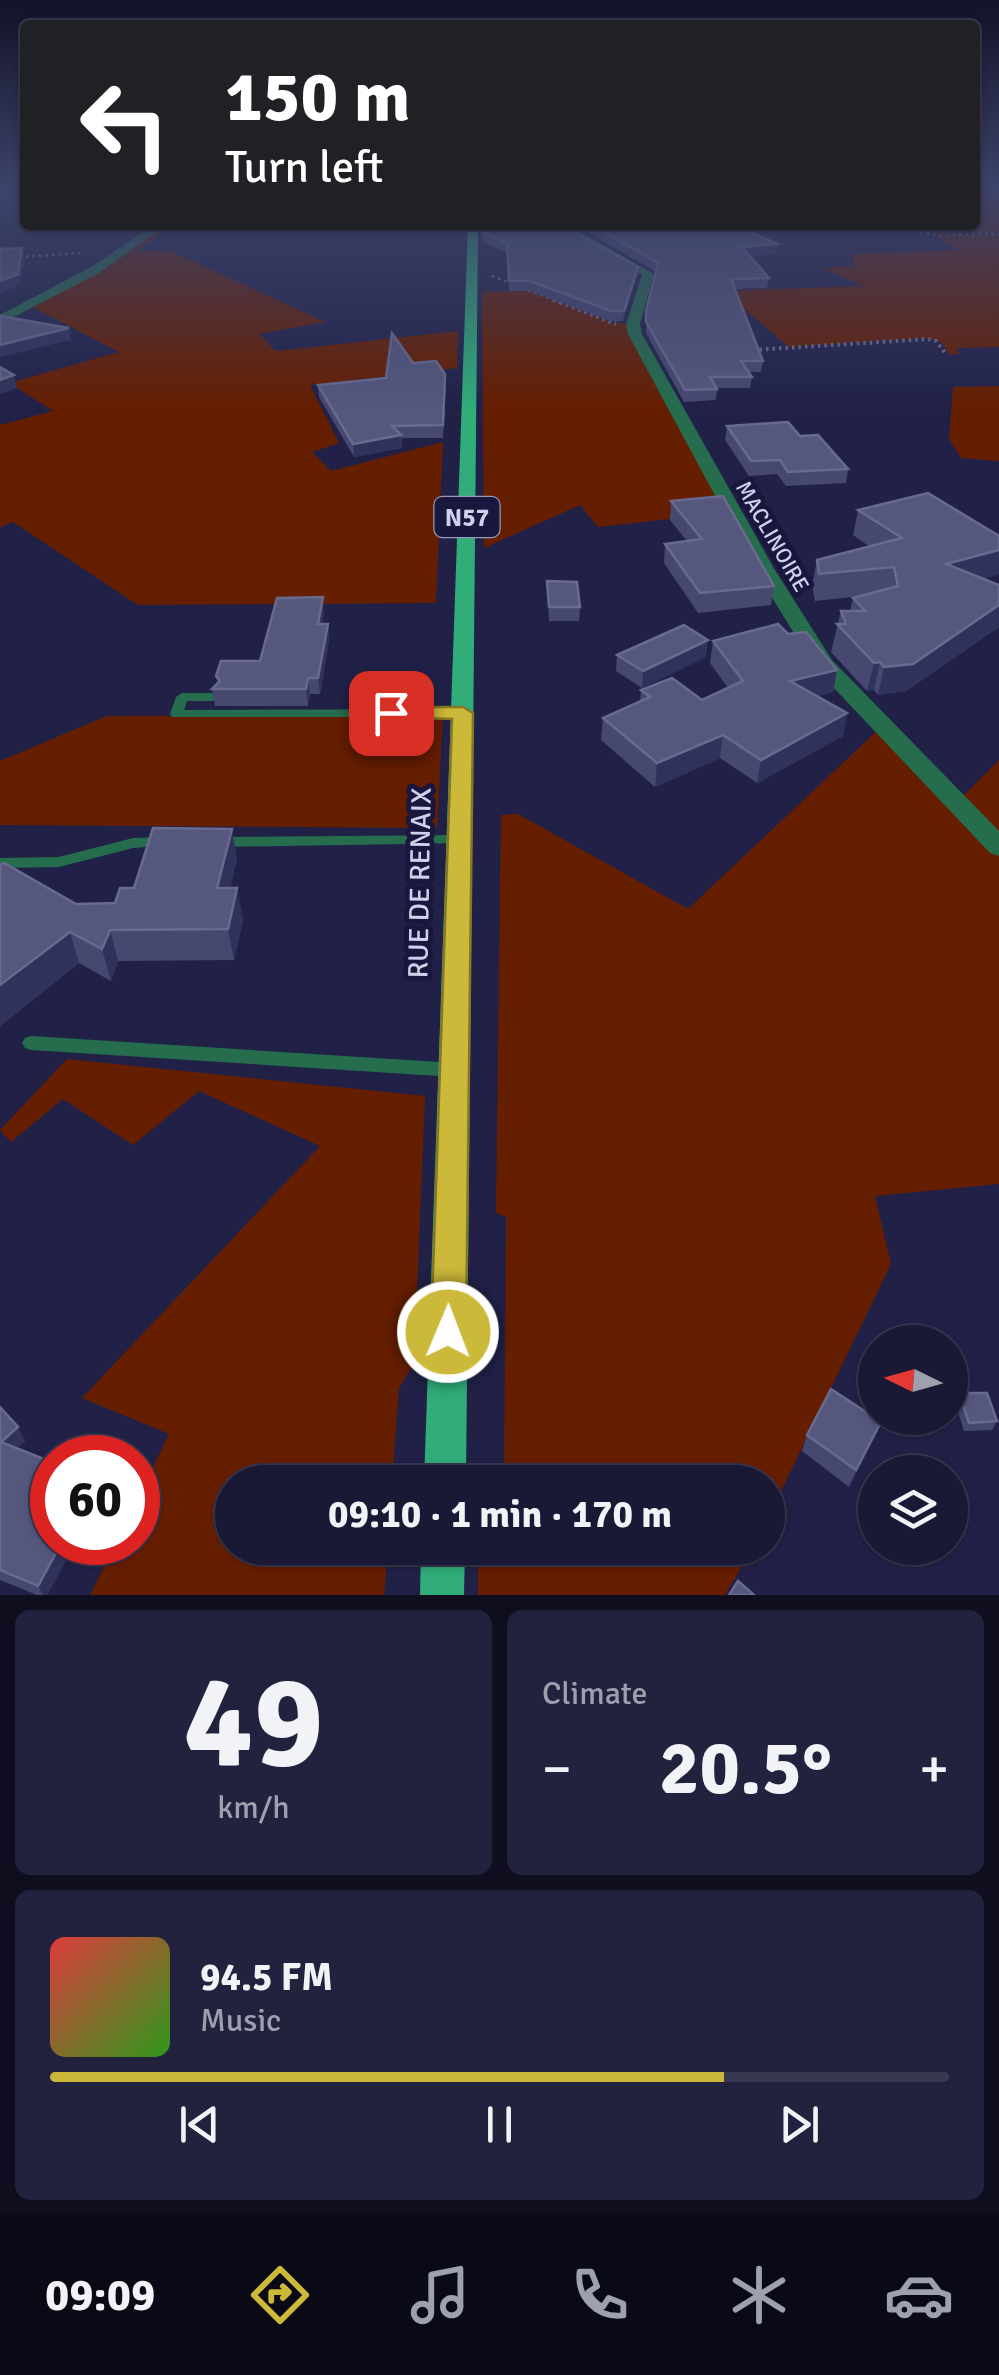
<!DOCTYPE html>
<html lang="en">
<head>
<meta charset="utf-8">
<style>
	body { margin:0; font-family:Signika,sans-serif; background:#22223e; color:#f1f3f6; height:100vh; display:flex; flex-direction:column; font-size:38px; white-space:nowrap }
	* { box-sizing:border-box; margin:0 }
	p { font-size:32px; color:#9fa0ad }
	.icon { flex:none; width:55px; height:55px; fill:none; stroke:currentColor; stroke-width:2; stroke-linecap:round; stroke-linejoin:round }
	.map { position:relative; height:1595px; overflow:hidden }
	.sheet { display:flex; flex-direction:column; gap:15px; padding:15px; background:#0e0e1e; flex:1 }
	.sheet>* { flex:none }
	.guide { position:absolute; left:20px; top:20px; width:960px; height:210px; border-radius:10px; box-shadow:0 2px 8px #0004,0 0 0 2px #373851; background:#202124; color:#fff; overflow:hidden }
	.needle { width:65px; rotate:275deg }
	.fabs { position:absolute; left:858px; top:1325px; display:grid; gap:20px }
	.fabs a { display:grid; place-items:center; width:110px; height:110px; border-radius:50%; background:#191936; box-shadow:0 2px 8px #0004,0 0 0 2px #373851; font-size:50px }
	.speed { position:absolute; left:30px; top:1435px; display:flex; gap:20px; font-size:50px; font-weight:700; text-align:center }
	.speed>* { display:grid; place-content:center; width:130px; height:130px; border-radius:50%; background:#191936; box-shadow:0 2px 8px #0004,0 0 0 2px #373851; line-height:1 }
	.speed .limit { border:15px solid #d22; background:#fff; color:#111 }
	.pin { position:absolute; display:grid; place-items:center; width:85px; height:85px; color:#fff; margin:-42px; border-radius:20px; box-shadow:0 5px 15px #0006 }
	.me { position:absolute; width:110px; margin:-55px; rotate:1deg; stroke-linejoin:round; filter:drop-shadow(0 0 8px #0008) }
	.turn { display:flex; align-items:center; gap:35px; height:210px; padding:0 40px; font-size:45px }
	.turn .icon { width:130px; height:130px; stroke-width:2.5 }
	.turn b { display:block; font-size:70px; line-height:85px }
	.big { font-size:75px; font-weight:700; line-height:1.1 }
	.sheet .tile { flex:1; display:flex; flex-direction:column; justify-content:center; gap:15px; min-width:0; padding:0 35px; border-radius:15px; background:#22223e }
	.sheet .dial { align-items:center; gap:0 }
	.dial b { font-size:130px; line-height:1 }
	.song { display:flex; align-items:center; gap:30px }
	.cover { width:120px; height:120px; border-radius:15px; background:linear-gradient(135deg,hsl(0 70% 55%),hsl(110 70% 35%)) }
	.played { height:10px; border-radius:5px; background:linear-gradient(90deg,#ccb939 75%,#373851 75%) }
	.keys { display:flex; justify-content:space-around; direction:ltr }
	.heat { display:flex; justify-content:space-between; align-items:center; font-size:55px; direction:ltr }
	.sheet .tiles { flex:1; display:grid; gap:15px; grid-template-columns:1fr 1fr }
	.tile:last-child { grid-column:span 2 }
	.trip { position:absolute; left:215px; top:1465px; width:570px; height:100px; border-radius:50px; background:#191936; box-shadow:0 2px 8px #0004,0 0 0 2px #373851; font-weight:700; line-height:100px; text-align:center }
	.dock { display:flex; height:160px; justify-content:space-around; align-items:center; background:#0a0a16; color:#9fa0ad }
	.dock .icon { width:70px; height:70px }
	.dock .current { color:#ccb939 }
	.dock b { font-size:45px; color:#f1f3f6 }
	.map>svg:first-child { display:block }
	.green { fill:#661e00 }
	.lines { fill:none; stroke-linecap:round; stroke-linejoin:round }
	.path-far1 { stroke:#6c6e8f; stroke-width:2.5; stroke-dasharray:2.5 4; stroke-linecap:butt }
	.path { stroke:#6c6e8f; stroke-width:4; stroke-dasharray:2.5 4; stroke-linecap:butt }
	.lane { fill:#256d4d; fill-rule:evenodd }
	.street { fill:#256d4d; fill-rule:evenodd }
	.primary { fill:#30ad79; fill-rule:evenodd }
	.wall { fill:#464870 }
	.shaded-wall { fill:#31325b }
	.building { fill:#55577d; stroke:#686a8f; stroke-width:2.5 }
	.route { fill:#ccb939; stroke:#857825; stroke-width:2.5 }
	.labels { text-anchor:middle; stroke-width:10; stroke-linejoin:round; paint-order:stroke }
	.far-street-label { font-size:22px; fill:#cfd2eb; stroke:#19173d }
	.shield { fill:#19173d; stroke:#989ab7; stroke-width:2.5 }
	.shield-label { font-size:25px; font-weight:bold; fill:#cfd2eb }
	.street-label { font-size:28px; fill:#cfd2eb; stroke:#19173d }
</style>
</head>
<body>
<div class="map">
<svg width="999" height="1595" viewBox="0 0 999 1595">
	<rect width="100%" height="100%" fill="#212148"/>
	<!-- green -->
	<g class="green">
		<polygon points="975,187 999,187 999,233 930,233 905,225 975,225"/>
		<polygon points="165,225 171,225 137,251 171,251 325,322 259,334 276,351 458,331 457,368 310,385 339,443 312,452 331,471 443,442 436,603 138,605 13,522 0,527 0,425 53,411 9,383 119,352 32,307"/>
		<polygon points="999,235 999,347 956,348 960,354 949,354 940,341 922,338 789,347 723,291 863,286 823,268 855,266 852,254 958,250 937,236"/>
		<polygon points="530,291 611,322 630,325 731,512 598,527 580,505 484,548 482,292"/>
		<polygon points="999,386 999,461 961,458 949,439 953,387"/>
		<polygon points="443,715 437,828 0,825 0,761 107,716"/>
		<polygon points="881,727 999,856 999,1184 875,1196 891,1264 768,1518 768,1482 477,1482 477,1473 504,1471 506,1217 496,1213 501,815 518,814 688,909"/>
		<polygon points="999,760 999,844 958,801"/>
		<polygon points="67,1059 425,1096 414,1364 399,1388 392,1482 232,1482 232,1548 388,1548 384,1595 90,1595 116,1543 138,1542 138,1498 169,1434 82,1398 320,1146 199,1091 133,1145 63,1099 11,1142 0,1130"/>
		<polygon points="478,1548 753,1548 725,1595 478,1595"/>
	</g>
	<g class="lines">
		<!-- path-far1 -->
		<g class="path-far1">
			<polyline points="732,227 891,228 937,235 999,234"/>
			<polyline points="0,258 84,253"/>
			<polyline points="492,276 561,303"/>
		</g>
		<!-- path -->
		<g class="path">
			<polyline points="554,300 616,324"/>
			<polyline points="753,350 928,339 936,341 946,354"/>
		</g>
		<!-- lane -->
		<g class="lane">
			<polygon points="182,693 213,693 219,697 213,701 187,701 184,710 463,709 469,713 463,717 172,717 170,714 176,697"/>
			<polygon points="460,835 467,840 465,843 216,847 209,842 216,837"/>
			<polygon points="165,837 172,842 170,845 133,848 59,867 0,868 0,858 59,857 133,838"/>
			<polygon points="31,1036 454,1063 460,1065 463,1070 460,1075 454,1077 31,1050 25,1048 22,1043 25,1038"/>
		</g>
		<!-- street -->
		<g class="street">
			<polygon points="154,225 166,225 99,273 0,324 0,315 91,267"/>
			<polygon points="571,225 581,225 582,233 654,274 640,324 642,334 775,570 832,660 999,831 999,856 990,853 816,669 755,570 628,334 626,324 642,275 573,237"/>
		</g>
		<!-- primary -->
		<g class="primary">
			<polygon points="468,225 478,225 466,1482 424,1482"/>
			<polygon points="421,1548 465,1548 464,1595 420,1595"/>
		</g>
	</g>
	<!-- wall -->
	<g class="wall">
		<polygon points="447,225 465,225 464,233"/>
		<polygon points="481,225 572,231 637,277 623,321 610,321 530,291 509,291 507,254 482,241"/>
		<polygon points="584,225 736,225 777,244 776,253 749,256 769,278 767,288 735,289 763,361 761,372 748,372 752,377 750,388 717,388 716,400 684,402 646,333 646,311 656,272 586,231"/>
		<polygon points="413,363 446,386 443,438 402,438 402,448 354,457 319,397 318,385 386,378"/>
		<polygon points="727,426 800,436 848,469 846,483 786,486 777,474 749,476 725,440"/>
		<polygon points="671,501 774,586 771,605 698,613 664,563 665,544 687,541 670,520"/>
		<polygon points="858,510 999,536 999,574 982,579 999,585 999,627 906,691 878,695 874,690 867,691 831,652 841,611 850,611 853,598 863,596 815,601 812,586 817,560 870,547 853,535"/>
		<polygon points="547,581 580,607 579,621 549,621"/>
		<polygon points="324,613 322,624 328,624 329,641 320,694 310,694 308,706 215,706 212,689 218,684 216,676 260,661"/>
		<polygon points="788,634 837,670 833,692 817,696 847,713 843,736 757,783 720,758 655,787 601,740 603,718 640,701 641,690 702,700 728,688 710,663 713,641"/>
		<polygon points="617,655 706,657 642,688 616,671"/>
		<polygon points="232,829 237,859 230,888 243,919 234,960 118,961 111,981 79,963 0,1026 76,904 115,903 134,888"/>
		<polygon points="959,1393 997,1421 992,1430 964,1431 955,1402"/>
		<polygon points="0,1407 25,1441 17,1448 52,1542 76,1542 47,1595 37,1595 0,1580"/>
		<polygon points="881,1422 849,1487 802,1451 807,1435"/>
	</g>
	<!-- shaded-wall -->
	<g class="shaded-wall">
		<polygon points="777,244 776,253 740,257 742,247"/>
		<polygon points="22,248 25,259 20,285 0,293 0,281"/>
		<polygon points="638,267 637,277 623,321 624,311"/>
		<polygon points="69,328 71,340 0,357 0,345"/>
		<polygon points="14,375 17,388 0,394 0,380"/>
		<polygon points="401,435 402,448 354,457 353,444"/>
		<polygon points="999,550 999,574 939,591 946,564"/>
		<polygon points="323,597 324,613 319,641 318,624"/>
		<polygon points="999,605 999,627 906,691 878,695 884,667"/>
		<polygon points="328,624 329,641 320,694 318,678"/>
		<polygon points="708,640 706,657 642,688 643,671"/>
		<polygon points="880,662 874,690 867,691 874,663"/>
		<polygon points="837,670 833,692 786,703 790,681"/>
		<polygon points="308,678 310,694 308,706 306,689"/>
		<polygon points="847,713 843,736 757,783 761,760"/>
		<polygon points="723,735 720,758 655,787 657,763"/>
		<polygon points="232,829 237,859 223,919 217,888"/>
		<polygon points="237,888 243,919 234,960 228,929"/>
		<polygon points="110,930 118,961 111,981 102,949"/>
		<polygon points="70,932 79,963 0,1026 0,985"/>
		<polygon points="881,1422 874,1439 849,1487 856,1470"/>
		<polygon points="18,1427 25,1441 9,1456 1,1442"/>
		<polygon points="62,1542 76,1542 47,1595 43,1595 38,1586"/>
	</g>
	<!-- building -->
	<g class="building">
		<polygon points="481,225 570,225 572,231 638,267 624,311 611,311 530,281 509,281 507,244 482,232"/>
		<polygon points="591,225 736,225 777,244 742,247 769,278 731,279 763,361 741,361 752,377 710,377 717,389 685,390 646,322 646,311 658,263"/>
		<polygon points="22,248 18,274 0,281 0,249"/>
		<polygon points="0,316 69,328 0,345"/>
		<polygon points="392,333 413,363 436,361 445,374 443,425 392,426 401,435 353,444 318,385 386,378"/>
		<polygon points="0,367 14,375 0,380"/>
		<polygon points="788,422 800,436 818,435 848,469 788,472 780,460 751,461 727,426"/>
		<polygon points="928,493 999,536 999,550 946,564 999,585 999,605 913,664 884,667 880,662 874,663 837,624 846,624 841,611 865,611 853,598 898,586 894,567 819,574 817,560 902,538 858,510"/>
		<polygon points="723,496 774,586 700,593 665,544 702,539 671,501"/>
		<polygon points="547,581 577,582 580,607 549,607"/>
		<polygon points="323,597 318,624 328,624 318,678 308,678 306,689 212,689 220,681 216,676 221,661 260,661 277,598"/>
		<polygon points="778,624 788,634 806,632 837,670 790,681 847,713 761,760 723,735 657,763 603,718 650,697 641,690 672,678 702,700 743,681 713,641"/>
		<polygon points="684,625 708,640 643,671 617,655"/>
		<polygon points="153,828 232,829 217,888 237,888 228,929 110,930 102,949 70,932 0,985 0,865 4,863 76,904 115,903 120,888 134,888"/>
		<polygon points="831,1389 881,1422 856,1470 807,1435"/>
		<polygon points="959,1393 987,1393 997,1421 969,1423"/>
		<polygon points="0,1407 18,1427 1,1442 49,1461 52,1465 52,1483 49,1490 52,1491 52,1542 62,1542 38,1586 0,1570"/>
		<polygon points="738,1581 754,1595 729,1595"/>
	</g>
	<!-- sky -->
	<linearGradient id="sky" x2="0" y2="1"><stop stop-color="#121228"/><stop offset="0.46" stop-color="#3d436a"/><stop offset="1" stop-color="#3d436a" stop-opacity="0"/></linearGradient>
	<rect width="999" height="410" fill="url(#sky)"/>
	<!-- route -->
	<polygon class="route" points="391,707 463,707 473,713 466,1332 461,1344 448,1349 436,1344 431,1332 452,719 384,717 381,713 384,709"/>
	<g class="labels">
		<!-- far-street labels -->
		<g class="far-street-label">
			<text transform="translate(773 536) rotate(60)" y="8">MACLINOIRE</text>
		</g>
		<!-- shield labels -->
		<rect class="shield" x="434.5" y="497" width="65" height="40" rx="8"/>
		<g class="shield-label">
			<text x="467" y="526">N57</text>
		</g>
		<!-- street labels -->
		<g class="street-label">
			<text transform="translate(419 883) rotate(-89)" y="10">RUE DE RENAIX</text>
		</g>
	</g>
</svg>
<div class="fabs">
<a><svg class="needle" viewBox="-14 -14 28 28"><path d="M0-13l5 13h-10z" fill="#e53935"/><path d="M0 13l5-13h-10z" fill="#9fa0ad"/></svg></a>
<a><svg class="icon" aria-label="layers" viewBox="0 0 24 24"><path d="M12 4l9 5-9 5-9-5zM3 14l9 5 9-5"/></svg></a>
</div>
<div class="speed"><div class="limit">60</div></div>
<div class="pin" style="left:391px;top:713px;background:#d93025"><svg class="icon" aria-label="arrive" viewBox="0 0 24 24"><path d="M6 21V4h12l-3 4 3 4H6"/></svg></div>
<svg class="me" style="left:448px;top:1332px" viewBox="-20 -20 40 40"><circle r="17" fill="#ccb939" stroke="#fff" stroke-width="3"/><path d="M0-11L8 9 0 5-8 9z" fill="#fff"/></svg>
<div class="trip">09:10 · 1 min · 170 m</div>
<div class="guide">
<div class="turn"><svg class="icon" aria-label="left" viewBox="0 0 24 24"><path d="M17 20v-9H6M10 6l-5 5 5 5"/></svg><div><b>150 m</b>Turn left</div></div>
</div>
</div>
<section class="sheet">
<div class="tiles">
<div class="tile dial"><b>49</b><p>km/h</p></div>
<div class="tile"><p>Climate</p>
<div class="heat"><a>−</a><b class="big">20.5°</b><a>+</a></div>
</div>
<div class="tile">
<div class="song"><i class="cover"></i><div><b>94.5 FM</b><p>Music</p></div></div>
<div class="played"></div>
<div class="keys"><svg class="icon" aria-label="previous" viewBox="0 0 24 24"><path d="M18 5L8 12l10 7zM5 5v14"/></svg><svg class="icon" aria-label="pause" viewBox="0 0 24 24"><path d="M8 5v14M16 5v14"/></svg><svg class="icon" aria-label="next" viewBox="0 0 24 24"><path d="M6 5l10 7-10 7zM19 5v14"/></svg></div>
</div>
</div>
</section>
<nav class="dock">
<b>09:09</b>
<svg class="icon current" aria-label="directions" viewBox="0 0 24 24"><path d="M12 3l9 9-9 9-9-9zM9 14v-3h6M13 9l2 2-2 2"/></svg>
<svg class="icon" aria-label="music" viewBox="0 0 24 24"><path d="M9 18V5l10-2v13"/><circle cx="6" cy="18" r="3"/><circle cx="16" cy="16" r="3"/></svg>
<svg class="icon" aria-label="phone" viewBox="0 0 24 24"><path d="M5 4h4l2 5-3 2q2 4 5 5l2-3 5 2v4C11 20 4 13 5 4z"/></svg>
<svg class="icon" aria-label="climate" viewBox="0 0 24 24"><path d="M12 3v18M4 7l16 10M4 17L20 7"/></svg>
<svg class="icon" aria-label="car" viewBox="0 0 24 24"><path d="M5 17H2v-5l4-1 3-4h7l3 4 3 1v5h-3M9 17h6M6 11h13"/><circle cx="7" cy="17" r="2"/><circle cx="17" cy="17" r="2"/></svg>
</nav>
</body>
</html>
